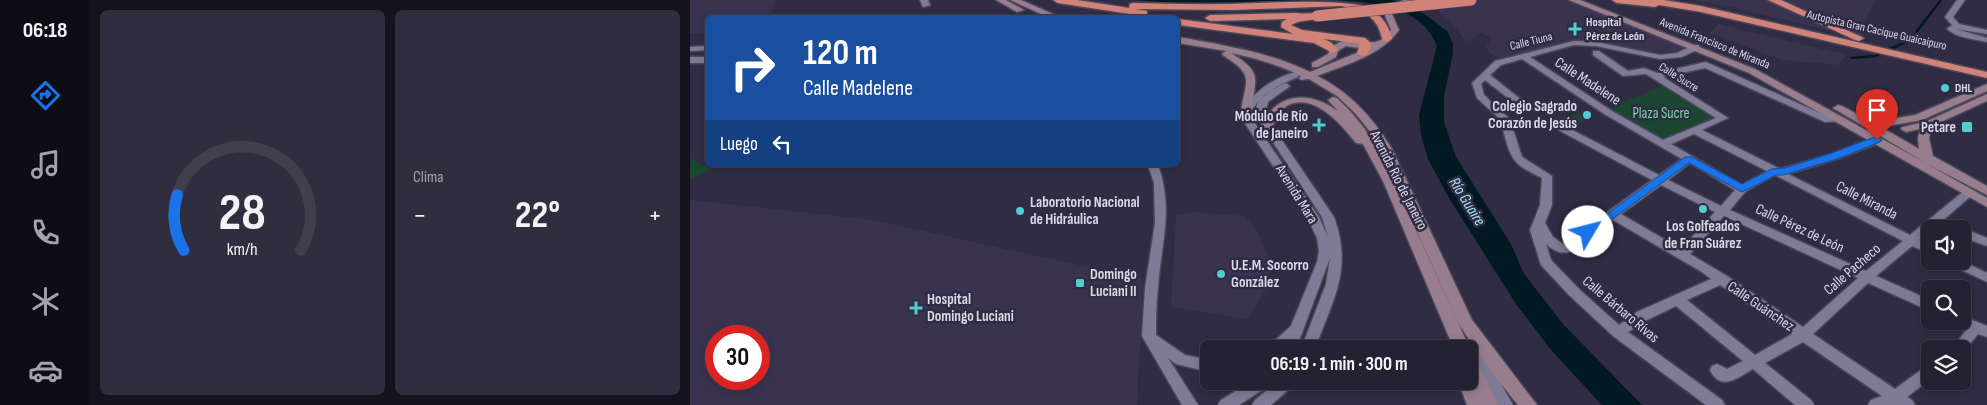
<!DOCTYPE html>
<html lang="es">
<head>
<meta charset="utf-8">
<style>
	body { margin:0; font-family:"Sofia Sans Condensed",sans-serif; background:#302e3e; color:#f1f3f6; height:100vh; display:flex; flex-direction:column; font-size:19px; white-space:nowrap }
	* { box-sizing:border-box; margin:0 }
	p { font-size:16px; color:#a3a3ac }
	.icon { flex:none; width:28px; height:28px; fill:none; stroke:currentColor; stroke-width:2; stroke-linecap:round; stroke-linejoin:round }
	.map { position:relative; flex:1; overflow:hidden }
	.panel { display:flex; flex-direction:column; gap:10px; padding:10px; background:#14121c; width:600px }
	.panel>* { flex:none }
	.top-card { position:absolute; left:15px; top:15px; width:475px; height:152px; border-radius:8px; box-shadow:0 2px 8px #0003,0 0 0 1px #413e4d; background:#1a4fa0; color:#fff; overflow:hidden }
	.fabs { position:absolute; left:1231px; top:220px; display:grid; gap:10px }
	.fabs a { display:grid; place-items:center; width:50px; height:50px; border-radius:8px; background:#242132; box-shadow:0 2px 8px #0003,0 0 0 1px #413e4d; font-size:25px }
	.speed { position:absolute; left:15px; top:325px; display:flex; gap:10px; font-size:25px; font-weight:700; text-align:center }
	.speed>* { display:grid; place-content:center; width:65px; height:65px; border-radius:50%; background:#242132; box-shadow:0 2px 8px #0003,0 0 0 1px #413e4d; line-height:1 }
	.speed .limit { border:8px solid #d22; background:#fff; color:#111 }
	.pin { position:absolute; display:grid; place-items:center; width:42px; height:42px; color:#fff; margin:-51px -21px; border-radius:50% 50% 50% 0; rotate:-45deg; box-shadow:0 0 5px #0007 }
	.pin .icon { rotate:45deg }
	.me { position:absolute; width:55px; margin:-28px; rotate:53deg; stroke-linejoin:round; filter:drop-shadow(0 0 4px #0008) }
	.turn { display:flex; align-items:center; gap:18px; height:105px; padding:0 15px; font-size:22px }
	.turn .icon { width:65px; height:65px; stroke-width:2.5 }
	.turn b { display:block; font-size:35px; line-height:42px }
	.then { display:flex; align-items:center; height:48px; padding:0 15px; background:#0003; gap:10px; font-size:19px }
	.big { font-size:38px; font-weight:700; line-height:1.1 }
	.panel .card { flex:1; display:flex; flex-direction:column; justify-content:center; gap:8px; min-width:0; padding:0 18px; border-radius:8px; background:#302e3e }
	.panel .dial { align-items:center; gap:0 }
	.dial svg { height:130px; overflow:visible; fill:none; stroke:#413e4d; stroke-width:7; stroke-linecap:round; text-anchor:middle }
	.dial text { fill:#f1f3f6; stroke:none }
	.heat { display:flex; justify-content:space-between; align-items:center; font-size:28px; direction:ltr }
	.panel .tiles { flex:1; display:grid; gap:10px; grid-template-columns:repeat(2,1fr) }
	.trip { position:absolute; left:510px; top:340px; width:278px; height:50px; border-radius:8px; background:#242132; box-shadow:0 2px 8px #0003,0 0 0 1px #413e4d; font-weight:700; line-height:50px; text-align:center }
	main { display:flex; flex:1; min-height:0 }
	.dock { display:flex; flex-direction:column; width:90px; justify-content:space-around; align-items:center; background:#0e0d14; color:#a3a3ac }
	.dock .icon { width:35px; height:35px }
	.dock .active { color:#1a73e8 }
	.dock b { font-size:22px; color:#f1f3f6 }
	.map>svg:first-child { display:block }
	.built { fill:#393350; fill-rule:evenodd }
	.green { fill:#1b4631 }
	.water { fill:#011920 }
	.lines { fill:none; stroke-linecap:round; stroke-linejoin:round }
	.stream { stroke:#011920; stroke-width:2.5 }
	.street-casing { stroke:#4a475a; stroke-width:3 }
	.secondary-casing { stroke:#4a475a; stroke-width:3 }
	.highway-casing { stroke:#4a475a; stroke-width:3 }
	.street { fill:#7f7b96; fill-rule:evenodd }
	.secondary { fill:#987d8d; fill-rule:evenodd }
	.highway { fill:#d18379; fill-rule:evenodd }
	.highway-bridge-casing { stroke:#4a475a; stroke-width:12; stroke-linecap:butt }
	.highway-bridge { stroke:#d18379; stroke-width:11 }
	.route { fill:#1a73e8; stroke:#114b97 }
	.poi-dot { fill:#52cdcf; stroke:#302c43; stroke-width:2 }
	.labels { text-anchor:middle; stroke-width:5; stroke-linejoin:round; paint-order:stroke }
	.far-poi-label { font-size:12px; font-weight:bold; fill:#dad8e7; stroke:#302c43; text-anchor:start }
	.far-street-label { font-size:12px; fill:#dad8e7; stroke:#302c43 }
	.street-label { font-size:15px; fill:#dad8e7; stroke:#302c43 }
	.poi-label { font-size:15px; font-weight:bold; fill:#dad8e7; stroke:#302c43; text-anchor:start }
	.park-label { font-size:15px; fill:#77d7a4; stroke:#302c43 }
	.water-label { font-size:16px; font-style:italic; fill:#a4e5f8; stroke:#302c43 }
</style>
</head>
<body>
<main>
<nav class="dock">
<b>06:18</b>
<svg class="icon active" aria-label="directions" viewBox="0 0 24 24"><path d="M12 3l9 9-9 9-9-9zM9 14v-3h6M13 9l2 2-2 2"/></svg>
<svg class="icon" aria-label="music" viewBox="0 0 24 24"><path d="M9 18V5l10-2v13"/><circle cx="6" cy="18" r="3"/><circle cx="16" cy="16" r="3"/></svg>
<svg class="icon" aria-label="phone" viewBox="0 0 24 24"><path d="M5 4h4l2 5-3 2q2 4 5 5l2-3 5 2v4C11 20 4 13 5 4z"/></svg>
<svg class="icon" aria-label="climate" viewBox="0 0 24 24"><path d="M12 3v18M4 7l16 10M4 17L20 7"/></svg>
<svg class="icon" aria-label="car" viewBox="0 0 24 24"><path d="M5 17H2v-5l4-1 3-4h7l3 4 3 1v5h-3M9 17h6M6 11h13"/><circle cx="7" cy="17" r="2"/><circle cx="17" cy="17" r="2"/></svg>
</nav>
<section class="panel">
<div class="tiles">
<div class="card dial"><svg viewBox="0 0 100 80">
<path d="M14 69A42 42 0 1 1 86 69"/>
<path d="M14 69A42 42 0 0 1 10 35" stroke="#1a73e8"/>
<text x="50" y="56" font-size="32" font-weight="700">28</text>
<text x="50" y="72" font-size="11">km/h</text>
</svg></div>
<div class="card"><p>Clima</p>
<div class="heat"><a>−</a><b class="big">22°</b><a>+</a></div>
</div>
</div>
</section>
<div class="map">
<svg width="1297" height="405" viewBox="0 0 1297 405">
	<rect width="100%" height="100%" fill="#302c43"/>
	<!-- built -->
	<g class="built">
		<polygon points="0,0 85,0 80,17 18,18 17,32 0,34"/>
		<polygon points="726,0 882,0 1001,47 988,52 975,53 944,50 908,42 892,41 811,58 801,54 796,48 801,38 791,33 776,42 764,26 745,9"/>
		<polygon points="1003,0 1186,0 1178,14 1172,38 1045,8"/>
		<polygon points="1029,24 1157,55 1147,65 1092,60 1019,33"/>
		<path d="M0,200L183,220L453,279L447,405H0ZM69,336V379H26V336Z"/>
		<polygon points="504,212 554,216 566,229 581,261 578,287 556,319 481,307 486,215"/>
	</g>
	<!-- green -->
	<g class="green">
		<polygon points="973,86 1025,118 969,140 917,109"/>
		<polygon points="897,111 896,113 903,117 877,127 863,119"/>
		<polygon points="0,159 23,169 0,179"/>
	</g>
	<!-- water -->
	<g class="water">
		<polygon points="445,0 640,0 514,5"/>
		<path d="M646,0H703L733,13L757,31L763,44V53L754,96V122L766,157L821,244L833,272L841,283L873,324L952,405H912L862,351L826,304L759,198L738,159L731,135L729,115L747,46C732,6 683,2 646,0Z"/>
	</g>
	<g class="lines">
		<!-- stream -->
		<polyline class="stream" points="1162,58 1185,56 1220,40 1251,0"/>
		<!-- street casing -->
		<g class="street-casing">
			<g id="street">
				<polygon points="230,0 238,0 240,5 233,7"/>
				<path d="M1267,0H1275L1263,17L1269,24L1297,30V34L1266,29L1297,38V42C1284,39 1267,38 1257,29L1262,25L1255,17Z"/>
				<path d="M884,41L906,42L970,55L987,53L1003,45H1009V49L992,57L970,59L906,46L884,45L840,57L922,111L973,140L1026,118L956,74L933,76L903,55V51H909L938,71L954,68L967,73L1016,62L1139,117H1153V121L1135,122L1015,68L973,77L1038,118L1012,130L1090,169L1142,154L1183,138H1191L1192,140L1191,142L1150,158L1098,174L1220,235L1274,191H1282L1284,193L1282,195L1252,221L1267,226L1269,229H1251L1245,227L1240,229L1229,240L1240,245V254L1222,246L1186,276L1240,300V311L1178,283L1123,334L1205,389L1235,367L1240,365V379L1217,397L1222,400L1225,405H1178L1181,400L1192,396L1113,342L1075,363L1121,400L1124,405H1105L1063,369C1047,378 1031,392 1020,370L1022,366L1027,364L1037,369L1053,361L986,306L957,320L938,332L1032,400L1035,405H1016L923,336L879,295L851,265L840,230L850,205L852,178C820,163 821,158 812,126L814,123L787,98L782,83L805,61ZM832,59L916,115L992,159L969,175L865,121H859L857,123L859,125L962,180L873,244L863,237L855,223L862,205V176L832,157L822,126L824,123L794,95L791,84L795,80L832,109H838V105L800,75L811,65ZM1004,134L1077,171L1052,185L981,144ZM1000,163L1045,190L1031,206L978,180ZM1085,175L1213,241L1176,271L1040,210L1056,191ZM971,185L1025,212L991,249L931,214ZM1034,216L1168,278L1113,327L1037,276L1000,254ZM923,220L1012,272L1021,279L947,312L929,325L889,289L861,260L856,244C862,250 871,254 879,252ZM1030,285L1102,334L1065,355L997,300Z"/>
				<polygon points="18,46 18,50 0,51 0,47"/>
				<rect x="0" y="57" width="18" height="6"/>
				<path d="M605,72L609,75L608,77C588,85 572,93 561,112L566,125L629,217L638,237L632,217L565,115C565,98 579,91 593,84L596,83L600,86L578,102L575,115L644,217C663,270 643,299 625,349H611L636,284L640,258L606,349H576L601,326L627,262L629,251L627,238L617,217L556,125L551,112C564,91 582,79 605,72Z"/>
				<path d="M458,165H468C484,210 471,243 468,288C466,303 466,319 466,335L495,355L519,360V372L486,364L478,358L508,405H492L452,336L455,288L465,223L464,183Z"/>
				<polygon points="1272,228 1297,238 1297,246 1272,237 1272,229 1270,229"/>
				<polygon points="1257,261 1272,261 1297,273 1297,282 1259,264"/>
				<polygon points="1272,316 1297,326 1297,337 1288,334 1272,353 1272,349 1262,349 1277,329 1267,325 1265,321 1272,321"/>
				<polygon points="784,336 789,337 801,366 823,405 807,405 787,367 777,341 779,337"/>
				<polygon points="562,381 582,381 580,385 549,405 528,405 531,400"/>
				<polygon points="588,381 606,381 604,385 581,405 562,405 565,400"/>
			</g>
		</g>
		<!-- secondary casing -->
		<g class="secondary-casing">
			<g id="secondary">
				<polygon points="306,0 316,0 334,10 327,12"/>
				<polygon points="320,0 331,0 372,18 360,18"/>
				<path d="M713,0H722L702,14L709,30C692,55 655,65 627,76C660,92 683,118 702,149L782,320L847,405H828L799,369L768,323L690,149L678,129L665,113L647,96L619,79L611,80L609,78L611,76C589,65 565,58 541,53C574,73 565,78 561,112L556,115L552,114L551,112C555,80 566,76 534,56L532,54L536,51L488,43V37C532,45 579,52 620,72L676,49L656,46L648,51L646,57L628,67H622V63L638,54L640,48C644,46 649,41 654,41C674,37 685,52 701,30L694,13Z"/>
				<polygon points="879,0 890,0 1065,69 1236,163 1143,108 1148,105 1152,106 1182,122 1225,115 1297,84 1297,91 1232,120 1191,127 1229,149 1228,138 1230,129 1216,132 1211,129 1212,127 1235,122 1297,94 1297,101 1242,126 1239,138 1243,156 1297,186 1297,195 1237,164 1297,198 1297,207 1059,73"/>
				<path d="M643,97L647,98L661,112L674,128L696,164L780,349L779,351V349H764L693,181L673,144L666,143C651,124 620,87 592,109C586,115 585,122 581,129H573L572,127C585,92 619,90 648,111L638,100Z"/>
				<polygon points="779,357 785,358 808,405 777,405 768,381 779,381"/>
			</g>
		</g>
		<!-- highway casing -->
		<g class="highway-casing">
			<g id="highway">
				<path d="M363,0H387L439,8L440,4L443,3C484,4 525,5 566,3C600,2 637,0 670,5C687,10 698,21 702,39L697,42L693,41C691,36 690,30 687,25C680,13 664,8 651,6L543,10L446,9L457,11V15L453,16L368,3Z"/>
				<polygon points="922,0 974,0 1011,6 1297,72 1297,78 1011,12 969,5 965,7 927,3"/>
				<polygon points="1078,0 1091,0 1174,38 1169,41 1165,40"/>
				<path d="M607,13C615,15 626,11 632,16C623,22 610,19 601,25L612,30L675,38L681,43L680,49L676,55L672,56L667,53L670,44L668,43L633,39C640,41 644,44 648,50L643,53L624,43L488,25V19L603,34L591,27L592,22L597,19L520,21L515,18L520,15Z"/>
			</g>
		</g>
		<!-- street -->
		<use href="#street" class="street"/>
		<!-- secondary -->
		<use href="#secondary" class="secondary"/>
		<!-- highway -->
		<use href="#highway" class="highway"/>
		<!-- highway-bridge casing -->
		<g class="highway-bridge-casing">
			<polyline id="highway-bridge" points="627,16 781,0"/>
		</g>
		<!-- highway-bridge -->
		<use href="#highway-bridge" class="highway-bridge"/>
	</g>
	<!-- route -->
	<polygon class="route" points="1187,136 1192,140 1190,142 1150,158 1093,175 1086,175 1052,192 999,163 902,234 894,234 892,232 995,157 1002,157 1052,184 1082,169 1095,168 1142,153"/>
	<!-- markers -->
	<g class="poi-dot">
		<path d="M882.5 21.5h5v5h5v5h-5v5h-5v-5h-5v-5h5z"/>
		<circle cx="1255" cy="88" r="5"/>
		<circle cx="897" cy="115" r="5"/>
		<path d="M626.5 117.5h5v5h5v5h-5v5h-5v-5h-5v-5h5z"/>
		<rect x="1271" y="121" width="12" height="12" rx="2.5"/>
		<circle cx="1013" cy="209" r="5"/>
		<circle cx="330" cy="211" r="5"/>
		<circle cx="531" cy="274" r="5"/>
		<rect x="385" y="278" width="10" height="10" rx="2.5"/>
		<path d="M223.5 300.5h5v5h5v5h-5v5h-5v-5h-5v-5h5z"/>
	</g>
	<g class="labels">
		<!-- far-poi labels -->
		<g class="far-poi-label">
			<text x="896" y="26">Hospital<tspan x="896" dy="14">Pérez de León</tspan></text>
			<text x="1265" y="92">DHL</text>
		</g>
		<!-- far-street labels -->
		<g class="far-street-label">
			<text transform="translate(1187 30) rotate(13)" y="4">Autopista Gran Cacique Guaicaipuro</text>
			<text transform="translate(841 41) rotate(-14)" y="4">Calle Tiuna</text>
			<text transform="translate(1025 43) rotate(22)" y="4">Avenida Francisco de Miranda</text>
			<text transform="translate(989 77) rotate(32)" y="4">Calle Sucre</text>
		</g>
		<!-- street labels -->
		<g class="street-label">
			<text transform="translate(898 81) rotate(33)" y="5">Calle Madelene</text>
			<text transform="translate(709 180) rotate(63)" y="5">Avenida Río de Janeiro</text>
			<text transform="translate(607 194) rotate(58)" y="5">Avenida Mara</text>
			<text transform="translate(1177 200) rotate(27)" y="5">Calle Miranda</text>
			<text transform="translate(1110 228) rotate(25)" y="5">Calle Pérez de León</text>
			<text transform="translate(1162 269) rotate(-41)" y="5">Calle Pacheco</text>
			<text transform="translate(1071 306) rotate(34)" y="5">Calle Guánchez</text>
			<text transform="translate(931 309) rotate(40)" y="5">Calle Bárbaro Rívas</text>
		</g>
		<!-- poi labels -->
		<g class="poi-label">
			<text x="887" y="111" text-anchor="end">Colegio Sagrado<tspan x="887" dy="17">Corazón de Jesús</tspan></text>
			<text x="618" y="121" text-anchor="end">Módulo de Río<tspan x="618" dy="17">de Janeiro</tspan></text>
			<text x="1266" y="132" text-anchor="end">Petare</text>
			<text x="340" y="207">Laboratorio Nacional<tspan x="340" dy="17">de Hidráulica</tspan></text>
			<text x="1013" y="231" text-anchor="middle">Los Golfeados<tspan x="1013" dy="17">de Fran Suárez</tspan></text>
			<text x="541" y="270">U.E.M. Socorro<tspan x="541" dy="17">González</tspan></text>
			<text x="400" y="279">Domingo<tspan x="400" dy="17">Luciani II</tspan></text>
			<text x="237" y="304">Hospital<tspan x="237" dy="17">Domingo Luciani</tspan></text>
		</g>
		<!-- park labels -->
		<g class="park-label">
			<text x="971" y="118">Plaza Sucre</text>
		</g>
		<!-- water labels -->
		<g class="water-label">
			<text transform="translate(778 201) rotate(58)" y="6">Río Guaire</text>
		</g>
	</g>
</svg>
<div class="fabs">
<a><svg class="icon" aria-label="sound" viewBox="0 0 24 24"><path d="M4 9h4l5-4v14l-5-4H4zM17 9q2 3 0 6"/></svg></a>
<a><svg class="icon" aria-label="search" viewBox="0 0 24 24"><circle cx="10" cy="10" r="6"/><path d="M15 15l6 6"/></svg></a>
<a><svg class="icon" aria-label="layers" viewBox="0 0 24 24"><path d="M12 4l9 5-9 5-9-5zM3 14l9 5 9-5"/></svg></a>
</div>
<div class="speed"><div class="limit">30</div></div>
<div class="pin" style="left:1187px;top:140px;background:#d93025"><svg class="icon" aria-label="arrive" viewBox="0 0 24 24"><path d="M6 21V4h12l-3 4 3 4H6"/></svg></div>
<svg class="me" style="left:898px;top:232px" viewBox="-20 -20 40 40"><circle r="19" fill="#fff"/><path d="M0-13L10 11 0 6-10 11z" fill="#1a73e8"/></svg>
<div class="trip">06:19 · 1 min · 300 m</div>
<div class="top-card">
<div class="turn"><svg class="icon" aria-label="right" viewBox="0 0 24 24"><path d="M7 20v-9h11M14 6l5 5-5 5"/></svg><div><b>120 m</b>Calle Madelene</div></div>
<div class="then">Luego<svg class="icon" aria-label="left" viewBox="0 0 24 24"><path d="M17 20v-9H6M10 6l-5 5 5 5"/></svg></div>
</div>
</div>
</main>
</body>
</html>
